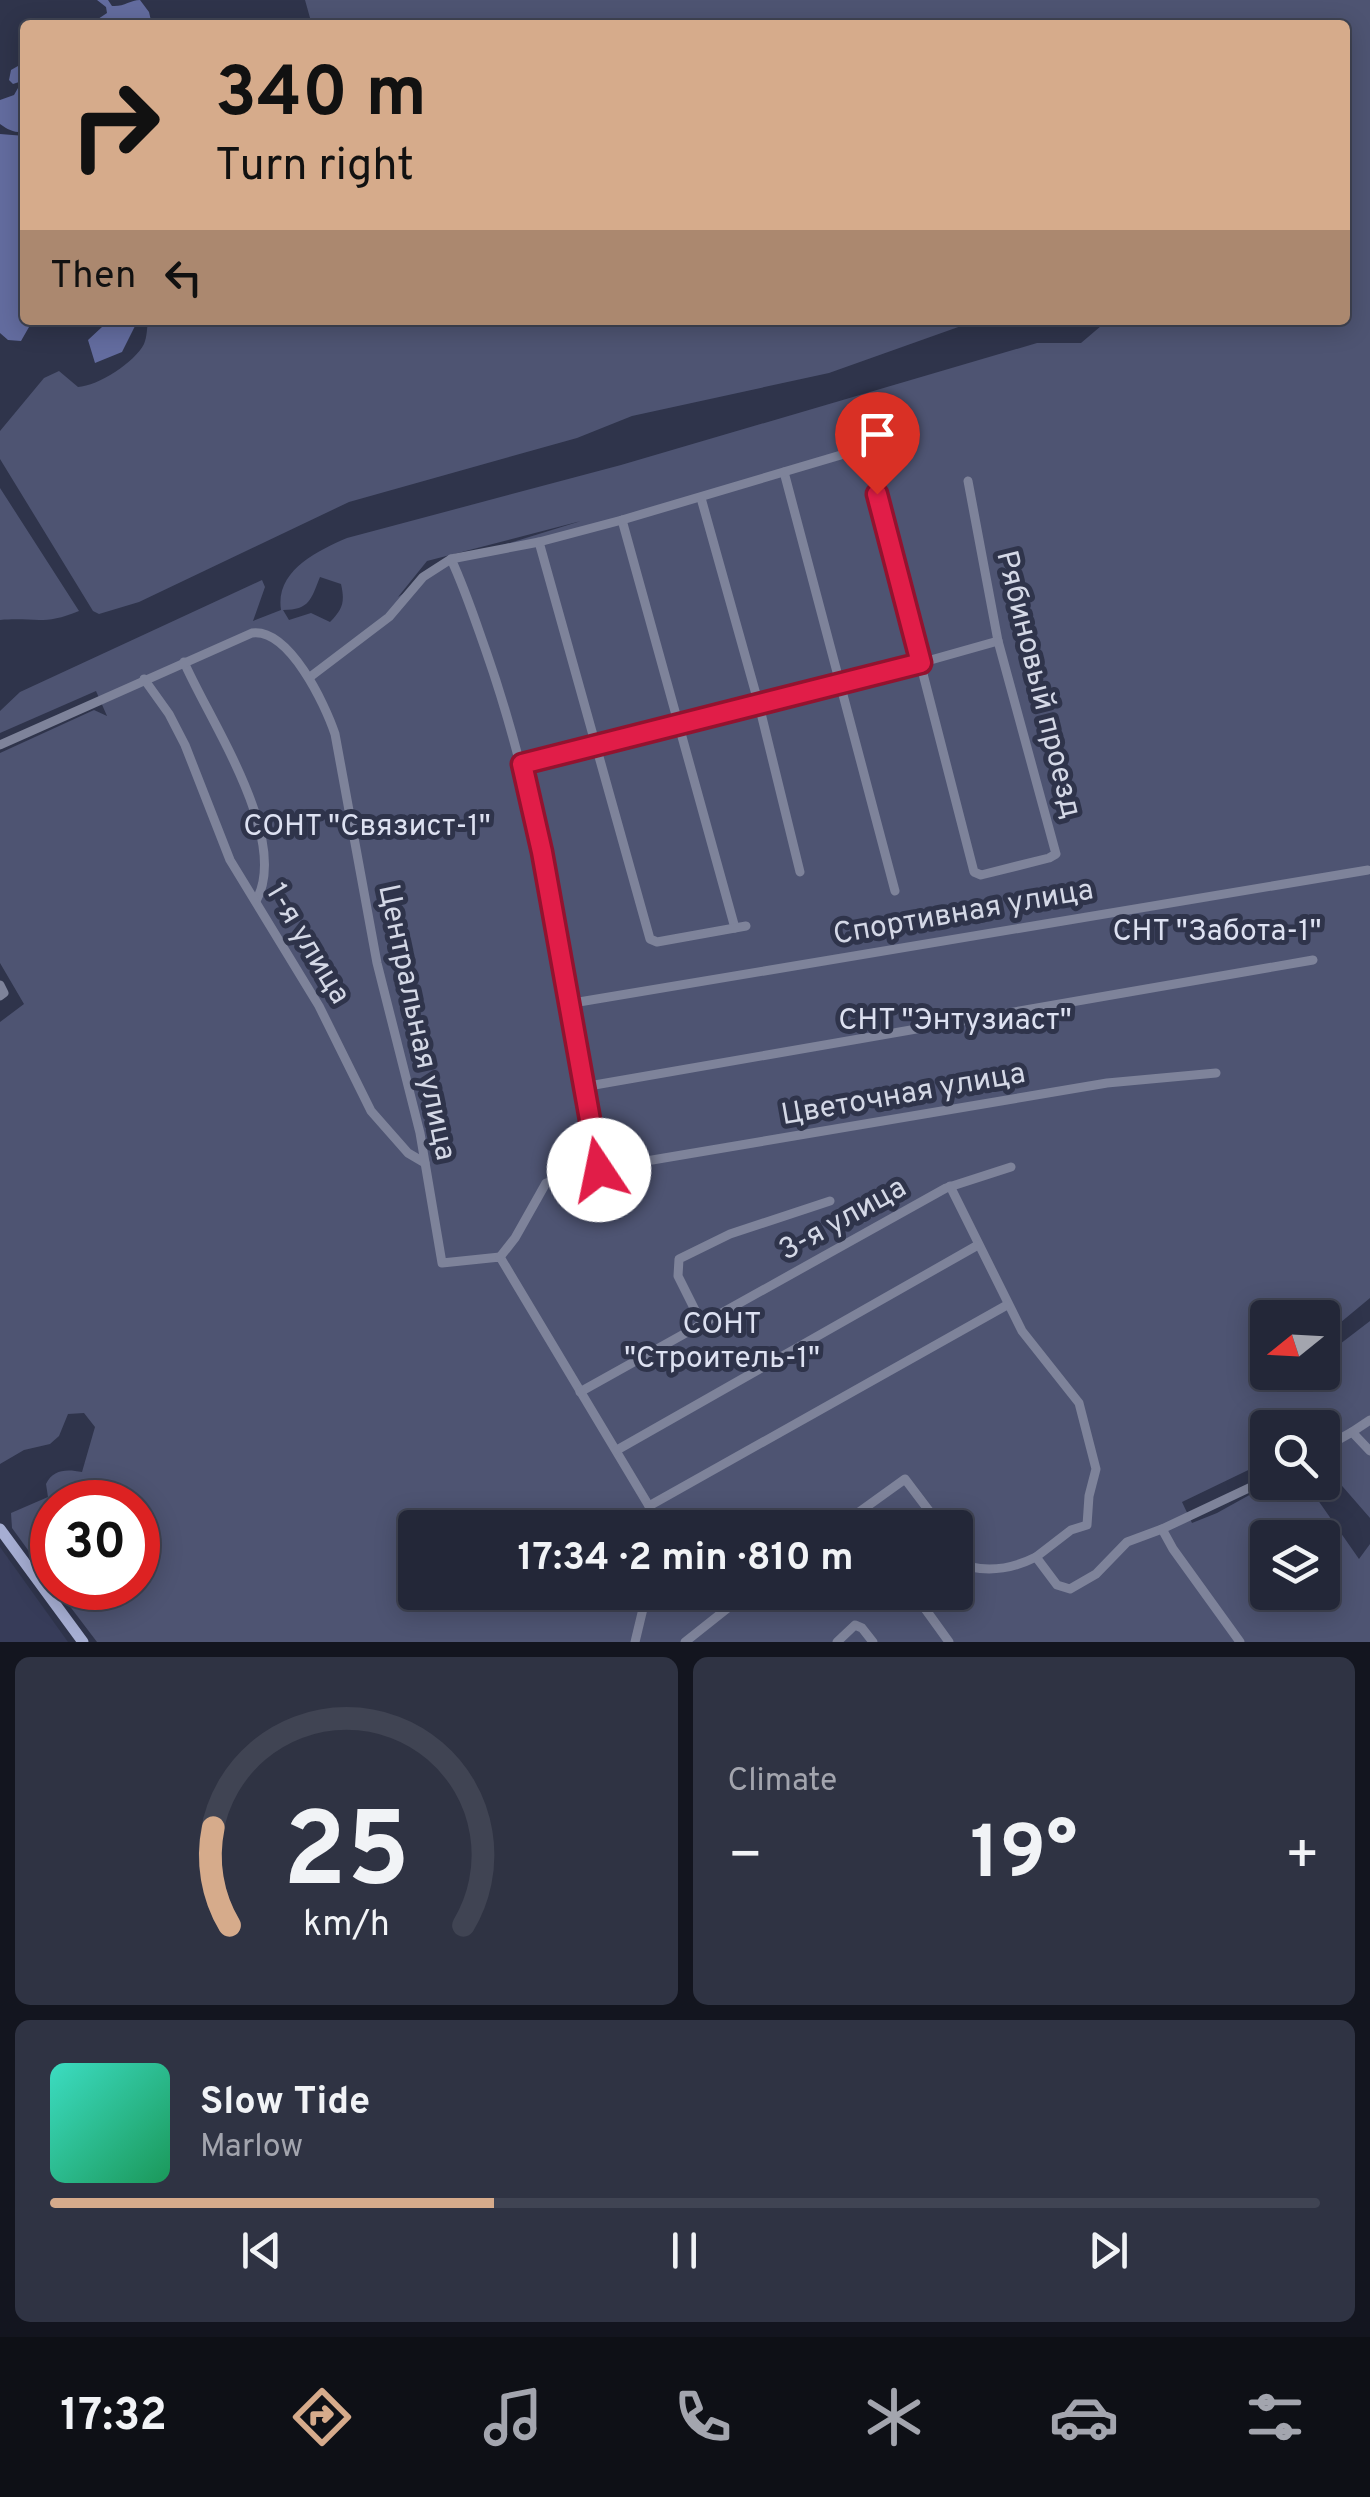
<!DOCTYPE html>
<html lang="en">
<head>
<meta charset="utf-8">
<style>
	body { margin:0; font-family:Overpass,sans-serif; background:#2f3343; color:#f1f3f6; height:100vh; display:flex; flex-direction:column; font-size:38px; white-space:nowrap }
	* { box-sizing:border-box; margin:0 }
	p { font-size:32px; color:#a3a5ae }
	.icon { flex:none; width:55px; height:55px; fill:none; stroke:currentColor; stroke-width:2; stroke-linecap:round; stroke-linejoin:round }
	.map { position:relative; height:1642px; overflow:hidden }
	.details { display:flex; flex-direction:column; gap:15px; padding:15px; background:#13151f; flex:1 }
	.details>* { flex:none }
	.guide { position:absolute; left:20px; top:20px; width:1330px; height:305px; border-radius:10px; box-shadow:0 5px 25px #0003,0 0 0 2px #404453; background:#d6ab8b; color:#111; overflow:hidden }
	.needle { width:65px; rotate:252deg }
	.controls { position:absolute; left:1250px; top:1300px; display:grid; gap:20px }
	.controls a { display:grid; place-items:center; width:90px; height:90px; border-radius:10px; background:#232738; box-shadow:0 5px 25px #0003,0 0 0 2px #404453; font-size:50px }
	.speed { position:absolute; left:30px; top:1480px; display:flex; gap:20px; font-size:50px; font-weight:700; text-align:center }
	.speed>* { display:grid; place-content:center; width:130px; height:130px; border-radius:50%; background:#232738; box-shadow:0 5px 25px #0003,0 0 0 2px #404453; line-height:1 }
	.speed .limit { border:15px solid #d22; background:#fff; color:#111 }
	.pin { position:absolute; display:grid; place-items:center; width:85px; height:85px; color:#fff; margin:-102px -42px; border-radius:50% 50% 50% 0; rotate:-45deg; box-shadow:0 0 10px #0007 }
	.pin .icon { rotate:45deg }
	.me { position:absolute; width:110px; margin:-55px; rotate:349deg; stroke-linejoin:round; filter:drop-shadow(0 0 8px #0008) }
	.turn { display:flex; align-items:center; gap:35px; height:210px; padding:0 30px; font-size:45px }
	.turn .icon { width:130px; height:130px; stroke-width:2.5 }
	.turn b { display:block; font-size:70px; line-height:85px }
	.then { display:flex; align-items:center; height:95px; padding:0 30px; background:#0003; gap:20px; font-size:38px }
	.big { font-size:75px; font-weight:700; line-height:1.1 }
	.details .tile { flex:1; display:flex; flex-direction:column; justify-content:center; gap:15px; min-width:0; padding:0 35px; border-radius:15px; background:#2f3343 }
	.details .dial { align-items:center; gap:0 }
	.dial svg { height:260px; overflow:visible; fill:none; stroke:#404453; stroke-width:7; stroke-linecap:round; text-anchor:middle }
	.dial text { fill:#f1f3f6; stroke:none }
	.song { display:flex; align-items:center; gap:30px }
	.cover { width:120px; height:120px; border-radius:15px; background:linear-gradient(135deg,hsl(170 70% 55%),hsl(150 70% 35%)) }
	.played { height:10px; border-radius:5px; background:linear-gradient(90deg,#d6ab8b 35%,#404453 35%) }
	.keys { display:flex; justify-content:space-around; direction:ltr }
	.heat { display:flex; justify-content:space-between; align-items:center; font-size:55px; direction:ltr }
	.details .tiles { flex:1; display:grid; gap:15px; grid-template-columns:1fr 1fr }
	.tile:last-child { grid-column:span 2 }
	.trip { position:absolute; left:398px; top:1510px; width:575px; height:100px; border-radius:10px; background:#232738; box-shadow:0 5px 25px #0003,0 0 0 2px #404453; font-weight:700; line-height:100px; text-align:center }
	.menu { display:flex; height:160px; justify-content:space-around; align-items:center; background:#0e1016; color:#a3a5ae }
	.menu .icon { width:70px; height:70px }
	.menu .selected { color:#d6ab8b }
	.menu b { font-size:45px; color:#f1f3f6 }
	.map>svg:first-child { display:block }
	.built { fill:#373c59 }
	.green { fill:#4e5472; fill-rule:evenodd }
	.water { fill:#636c9f }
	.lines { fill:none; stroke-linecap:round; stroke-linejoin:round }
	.minor { stroke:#7e839a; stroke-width:9 }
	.secondary { stroke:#a6aed3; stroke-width:11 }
	.route-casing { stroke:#92132f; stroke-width:25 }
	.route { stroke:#e11d48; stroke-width:18 }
	.labels { text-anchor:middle; stroke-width:10; stroke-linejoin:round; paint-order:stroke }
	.street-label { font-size:30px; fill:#d4d8e6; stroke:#2f344b }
	.park-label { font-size:30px; fill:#dde1f1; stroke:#2f344b }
</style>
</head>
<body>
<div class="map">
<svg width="1370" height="1642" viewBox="0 0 1370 1642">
	<rect width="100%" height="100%" fill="#2f344b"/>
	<!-- built -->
	<polygon class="built" points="0,1547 68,1642 0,1642"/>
	<!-- green -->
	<g class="green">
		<path d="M305,0H1370V1298L1323,1337L1322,1318H1268V1372H1322L1323,1357L1370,1321V1518L1323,1464L1322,1428H1268L1267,1461L1182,1502L1192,1523L1217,1513L1271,1483H1306L1359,1559L1370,1544V1642H97L56,1588H138V1502H52V1583L12,1528L11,1513L48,1497L46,1484C53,1469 67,1469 82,1472L95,1427L84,1413L68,1414L59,1436L50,1444L24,1450L0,1464V1022L24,1004L0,963V753L94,710L107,716L96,691L0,733V711L20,692L262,580L265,587L253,621L281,610C275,571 317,551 347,538L621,465L1037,343H1081L1108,320H1345V25H312ZM581,521L454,560L398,597L427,561ZM320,577L341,584C345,602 343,609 330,622L311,613L289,620L283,610C310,610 311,599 320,577ZM415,1528H955V1592H415ZM1268,1538H1322V1592H1268Z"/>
		<path d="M148,320H978L829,373L632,416L577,438L349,502L139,602L99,614L93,611L0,459V431L44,378L59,371L78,387C98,386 135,362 144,344C147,337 147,328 148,320Z"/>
		<path d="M0,488L79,611C43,626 35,617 0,620Z"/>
	</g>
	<!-- water -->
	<g class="water">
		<path d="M97,0H108L112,6C124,7 130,0 140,0L149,12L152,25H89L107,13L106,7Z"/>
		<path d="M25,62V132C15,133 8,130 0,124V100L14,95L22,81L13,84L9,80L11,70Z"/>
		<polygon points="0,134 25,136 23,296 25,320 28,320 29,327 21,341 8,340 0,333"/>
		<polygon points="102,320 136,320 136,324 122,352 95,363 88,340 102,327"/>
	</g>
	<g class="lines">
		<!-- minor -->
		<g class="minor">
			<polyline points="784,472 895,891"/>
			<polyline points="701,498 759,705 800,872"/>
			<polyline points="622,520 735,928"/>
			<polyline points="539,542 650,939 657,942 746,926"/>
			<path d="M451,559C465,589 475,620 486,651C545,819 565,995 599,1169"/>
			<path d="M184,662C209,720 291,839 256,901"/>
			<polyline points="310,677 389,617 423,577 451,559 539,542 622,520 851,452 863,452 868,460 974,872 981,875 1049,858 1056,854 998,641 968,481"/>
			<polyline points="144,679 169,714 185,745 230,860 319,1006 371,1111 408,1153 425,1163"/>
			<path d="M0,745L252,633C289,628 325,704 335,734L377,963L420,1133L442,1263L500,1257L649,1506L656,1528"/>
			<polyline points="521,764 842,685 998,641"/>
			<polyline points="0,985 4,993 0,996"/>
			<polyline points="567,1004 1368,870"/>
			<polyline points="583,1087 1313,960"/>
			<polyline points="950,1186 1022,1331 1079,1403 1096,1469 1089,1496 1087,1525 1071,1530 1036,1557"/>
			<polyline points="500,1257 515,1238 546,1183 599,1169 1107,1083 1216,1073"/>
			<polyline points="702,1324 678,1276 679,1259 730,1234 830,1201"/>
			<polyline points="580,1392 946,1188 1011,1167"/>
			<polyline points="1352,1432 1370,1420"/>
			<polyline points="1322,1449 1352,1432 1370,1451"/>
			<polyline points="617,1450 978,1245"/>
			<polyline points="649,1506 1007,1305"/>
			<polyline points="858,1514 867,1528"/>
			<polyline points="837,1528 905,1479 942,1528"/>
			<path d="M955,1545L971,1567C994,1572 1014,1568 1036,1557L1057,1585L1070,1589L1096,1574L1127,1542L1162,1529"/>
			<polyline points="913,1592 949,1642"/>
			<polyline points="635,1642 647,1592"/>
			<polyline points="685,1642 748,1592"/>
			<polyline points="837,1642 855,1625 862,1628 873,1642"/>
			<polyline points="1240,1642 1173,1549 1162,1529 1268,1479"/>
		</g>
		<!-- secondary -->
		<polyline class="secondary" points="0,1529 83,1642"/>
	</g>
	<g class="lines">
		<!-- route casing -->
		<g class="route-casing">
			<polyline id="route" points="599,1170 542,852 522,764 921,663 877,494"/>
		</g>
		<!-- route -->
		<use href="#route" class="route"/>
	</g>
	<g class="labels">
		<!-- street labels -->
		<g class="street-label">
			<text transform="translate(1040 684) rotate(76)" y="10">Рябиновый проезд</text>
			<text transform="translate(963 911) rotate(-10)" y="10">Спортивная улица</text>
			<text transform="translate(309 943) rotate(59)" y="10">1-я улица</text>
			<text transform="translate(418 1022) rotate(78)" y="10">Центральная улица</text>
			<text transform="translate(903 1093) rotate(-10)" y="10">Цветочная улица</text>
			<text transform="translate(842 1218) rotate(-29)" y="10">3-я улица</text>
		</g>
		<!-- park labels -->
		<g class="park-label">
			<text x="367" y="835">СОНТ "Связист-1"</text>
			<text x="1217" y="940">СНТ "Забота-1"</text>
			<text x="955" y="1029">СНТ "Энтузиаст"</text>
			<text x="722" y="1333">СОНТ<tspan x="722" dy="34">"Строитель-1"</tspan></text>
		</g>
	</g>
</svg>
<div class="controls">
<a><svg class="needle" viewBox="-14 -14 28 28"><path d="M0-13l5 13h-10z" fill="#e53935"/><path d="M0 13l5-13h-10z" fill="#a3a5ae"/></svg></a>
<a><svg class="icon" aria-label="search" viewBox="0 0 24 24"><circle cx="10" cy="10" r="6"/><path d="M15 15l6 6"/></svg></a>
<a><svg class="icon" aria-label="layers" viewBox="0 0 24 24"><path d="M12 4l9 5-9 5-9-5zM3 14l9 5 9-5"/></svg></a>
</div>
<div class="speed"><div class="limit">30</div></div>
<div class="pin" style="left:877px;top:494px;background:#d93025"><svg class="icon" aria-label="arrive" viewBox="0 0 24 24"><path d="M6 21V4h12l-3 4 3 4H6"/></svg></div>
<svg class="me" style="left:599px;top:1170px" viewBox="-20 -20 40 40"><circle r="19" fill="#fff"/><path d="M0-13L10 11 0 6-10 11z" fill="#e11d48"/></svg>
<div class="trip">17:34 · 2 min · 810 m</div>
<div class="guide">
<div class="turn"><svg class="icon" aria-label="right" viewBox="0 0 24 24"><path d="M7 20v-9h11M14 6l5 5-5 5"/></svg><div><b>340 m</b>Turn right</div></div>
<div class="then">Then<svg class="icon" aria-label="left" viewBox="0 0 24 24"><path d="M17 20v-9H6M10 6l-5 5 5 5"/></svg></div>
</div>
</div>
<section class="details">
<div class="tiles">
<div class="tile dial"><svg viewBox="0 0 100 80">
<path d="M14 69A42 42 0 1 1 86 69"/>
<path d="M14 69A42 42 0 0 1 9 39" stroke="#d6ab8b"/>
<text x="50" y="56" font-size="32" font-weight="700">25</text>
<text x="50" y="72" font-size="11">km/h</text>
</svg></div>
<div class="tile"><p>Climate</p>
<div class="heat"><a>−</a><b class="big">19°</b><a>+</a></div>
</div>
<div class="tile">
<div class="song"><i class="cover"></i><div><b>Slow Tide</b><p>Marlow</p></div></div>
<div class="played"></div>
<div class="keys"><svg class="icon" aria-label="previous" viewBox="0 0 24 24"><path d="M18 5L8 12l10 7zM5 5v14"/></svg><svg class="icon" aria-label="pause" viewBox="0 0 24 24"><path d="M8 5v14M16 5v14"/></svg><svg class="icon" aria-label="next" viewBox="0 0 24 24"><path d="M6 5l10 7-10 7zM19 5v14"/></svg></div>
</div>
</div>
</section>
<nav class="menu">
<b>17:32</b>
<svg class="icon selected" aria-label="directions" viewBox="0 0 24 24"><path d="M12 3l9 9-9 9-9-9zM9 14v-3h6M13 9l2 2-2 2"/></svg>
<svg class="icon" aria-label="music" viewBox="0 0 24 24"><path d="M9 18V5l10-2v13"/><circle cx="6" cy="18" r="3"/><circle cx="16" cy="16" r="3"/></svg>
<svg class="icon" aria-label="phone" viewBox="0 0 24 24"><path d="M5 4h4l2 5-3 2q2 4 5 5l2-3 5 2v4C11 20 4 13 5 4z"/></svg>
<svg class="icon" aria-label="climate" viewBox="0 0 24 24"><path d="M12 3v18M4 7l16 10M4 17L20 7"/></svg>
<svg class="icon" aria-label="car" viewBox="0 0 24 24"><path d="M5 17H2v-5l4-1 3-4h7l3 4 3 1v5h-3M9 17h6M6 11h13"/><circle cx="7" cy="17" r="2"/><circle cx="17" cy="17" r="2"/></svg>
<svg class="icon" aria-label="filters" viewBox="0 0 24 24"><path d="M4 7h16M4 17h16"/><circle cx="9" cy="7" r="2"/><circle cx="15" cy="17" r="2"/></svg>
</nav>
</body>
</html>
